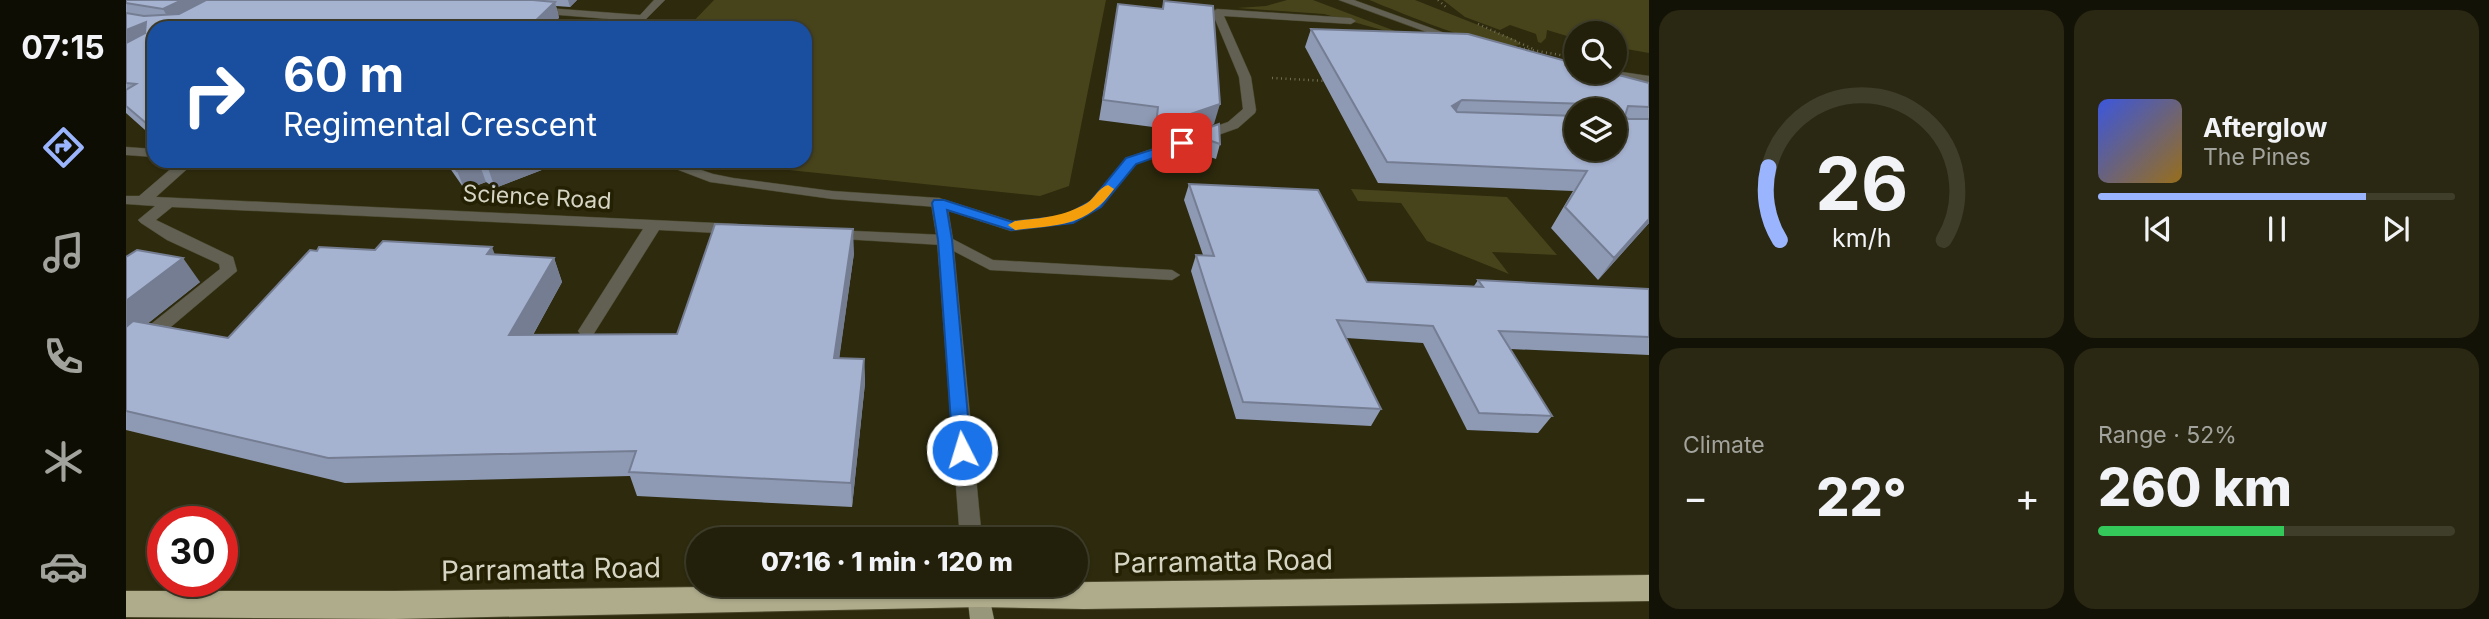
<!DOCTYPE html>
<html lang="en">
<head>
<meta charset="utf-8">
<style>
	body { margin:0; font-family:Inter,sans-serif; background:#2a2813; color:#f1f3f6; height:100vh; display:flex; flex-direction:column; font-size:26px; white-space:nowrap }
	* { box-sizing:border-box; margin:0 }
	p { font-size:23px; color:#a2a39c }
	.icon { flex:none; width:38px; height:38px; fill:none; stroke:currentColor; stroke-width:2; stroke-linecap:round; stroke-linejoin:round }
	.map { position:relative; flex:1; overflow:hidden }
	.drawer { display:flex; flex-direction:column; gap:10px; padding:10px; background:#131206; width:840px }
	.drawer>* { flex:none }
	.top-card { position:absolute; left:21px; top:21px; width:665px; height:147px; border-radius:21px; box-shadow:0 2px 5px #0004,0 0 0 2px #3f3e2b; background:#1a4fa0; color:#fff; overflow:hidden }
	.controls { position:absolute; left:1438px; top:21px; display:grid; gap:14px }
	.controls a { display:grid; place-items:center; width:63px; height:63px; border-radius:50%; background:#22200a; box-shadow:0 2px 5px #0004,0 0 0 2px #3f3e2b; font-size:35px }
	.speed { position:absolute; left:21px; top:506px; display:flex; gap:14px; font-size:35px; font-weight:700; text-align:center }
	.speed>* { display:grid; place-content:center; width:91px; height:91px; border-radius:50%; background:#22200a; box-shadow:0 2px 5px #0004,0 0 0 2px #3f3e2b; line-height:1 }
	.speed .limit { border:10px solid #d22; background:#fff; color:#111 }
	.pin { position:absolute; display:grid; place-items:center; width:60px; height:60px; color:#fff; margin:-30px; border-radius:14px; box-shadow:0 4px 10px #0006 }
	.me { position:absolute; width:77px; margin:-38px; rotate:355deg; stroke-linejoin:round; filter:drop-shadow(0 0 5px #0008) }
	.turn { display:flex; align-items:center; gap:24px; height:147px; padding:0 21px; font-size:32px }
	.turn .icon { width:91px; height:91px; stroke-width:2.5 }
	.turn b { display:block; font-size:49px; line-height:60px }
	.big { font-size:52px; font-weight:800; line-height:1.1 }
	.drawer .tile { flex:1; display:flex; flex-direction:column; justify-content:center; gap:10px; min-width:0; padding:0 24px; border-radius:21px; background:#2a2813 }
	.drawer .dial { align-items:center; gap:0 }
	.dial svg { height:182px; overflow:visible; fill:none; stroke:#3f3e2b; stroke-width:7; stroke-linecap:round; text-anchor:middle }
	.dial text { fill:#f1f3f6; stroke:none }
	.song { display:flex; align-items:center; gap:21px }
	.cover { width:84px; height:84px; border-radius:10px; background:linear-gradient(135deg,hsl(230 70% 55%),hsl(40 70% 35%)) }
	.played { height:7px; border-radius:4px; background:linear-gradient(90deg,#9ab5fd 75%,#3f3e2b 75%) }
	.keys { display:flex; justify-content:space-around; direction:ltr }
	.heat { display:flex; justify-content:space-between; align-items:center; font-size:38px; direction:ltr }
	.charge { height:10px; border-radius:5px; background:linear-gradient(90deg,#34c759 52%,#3f3e2b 0) }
	.drawer .tiles { flex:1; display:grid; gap:10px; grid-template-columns:repeat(2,1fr) }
	.trip { position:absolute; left:560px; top:527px; width:402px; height:70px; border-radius:35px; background:#22200a; box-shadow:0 2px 5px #0004,0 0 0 2px #3f3e2b; font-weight:800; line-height:70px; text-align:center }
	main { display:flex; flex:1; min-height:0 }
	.menu { display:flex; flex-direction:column; width:126px; justify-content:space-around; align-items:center; background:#0e0d04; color:#a2a39c }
	.menu .icon { width:49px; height:49px }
	.menu .active { color:#9ab5fd }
	.menu b { font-size:32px; color:#f1f3f6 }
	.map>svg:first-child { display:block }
	.green { fill:#47441b }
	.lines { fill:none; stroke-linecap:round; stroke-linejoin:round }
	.lane-casing { stroke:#48452a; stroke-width:1 }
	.street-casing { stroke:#48452a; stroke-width:1 }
	.primary-casing { stroke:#48452a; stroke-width:1 }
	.highway-casing { stroke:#48452a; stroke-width:2 }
	.path { stroke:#716e56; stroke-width:2.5; stroke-dasharray:1 3.5; stroke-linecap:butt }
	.lane { fill:#616053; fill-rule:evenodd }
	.street { fill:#616053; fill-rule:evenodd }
	.primary { fill:#98967b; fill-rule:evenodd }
	.highway { fill:#aeac8b; fill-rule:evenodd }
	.wall { fill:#8e99b3; fill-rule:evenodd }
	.shaded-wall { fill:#747d92 }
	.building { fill:#a5b2d0; stroke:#747d92; stroke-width:2; fill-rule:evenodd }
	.route { fill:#1a73e8; stroke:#114b97; stroke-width:2 }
	.slow { fill:#f59e0b }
	.labels { text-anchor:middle; stroke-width:7; stroke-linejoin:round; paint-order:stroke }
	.street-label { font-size:23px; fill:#d6d5c4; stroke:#232003 }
	.near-street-label { font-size:28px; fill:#d6d5c4; stroke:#232003 }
</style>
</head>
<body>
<main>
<nav class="menu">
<b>07:15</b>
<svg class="icon active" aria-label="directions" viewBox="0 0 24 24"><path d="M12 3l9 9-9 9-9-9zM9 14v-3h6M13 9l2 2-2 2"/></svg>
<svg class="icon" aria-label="music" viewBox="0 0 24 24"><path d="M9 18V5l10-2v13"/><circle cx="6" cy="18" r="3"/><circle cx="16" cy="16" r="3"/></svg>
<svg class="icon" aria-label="phone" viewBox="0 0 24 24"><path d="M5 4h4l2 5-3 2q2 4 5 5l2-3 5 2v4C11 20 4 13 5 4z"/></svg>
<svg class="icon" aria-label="climate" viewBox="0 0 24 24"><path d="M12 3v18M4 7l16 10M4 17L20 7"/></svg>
<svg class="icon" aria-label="car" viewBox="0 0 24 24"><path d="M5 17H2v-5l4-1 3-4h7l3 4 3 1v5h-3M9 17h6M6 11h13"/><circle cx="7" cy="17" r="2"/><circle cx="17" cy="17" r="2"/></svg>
</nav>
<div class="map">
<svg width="1523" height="619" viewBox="0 0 1523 619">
	<rect width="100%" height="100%" fill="#2d2a0d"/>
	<!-- green -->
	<g class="green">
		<polygon points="588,0 980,0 943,186 914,196 624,166 608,161 679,161 679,28 561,28"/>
		<polygon points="1161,0 1187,0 1293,40 1198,14 1111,8 1140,6"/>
		<path d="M1243,0H1289L1390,40L1395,45C1365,52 1274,12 1243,0Z"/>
		<polygon points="1317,0 1523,0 1523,53 1489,47 1489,33 1451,33 1451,39 1421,30 1420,38 1415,43 1412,42 1410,34 1384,25 1374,30 1339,17"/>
		<polygon points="1225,189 1381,197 1431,255 1366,252 1383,274 1301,241 1275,203 1232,201"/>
	</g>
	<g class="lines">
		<!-- lane casing -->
		<g class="lane-casing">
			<g id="lane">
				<polygon points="528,0 539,0 511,28 505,25 508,21 408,13 403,10 408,7 514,15"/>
				<polygon points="1213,0 1228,0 1338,40 1328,42"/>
				<polygon points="1091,9 1225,18 1230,21 1225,24 1098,16 1125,77 1130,110 1129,113 1112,128 1010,164 975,207 947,223 885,231 811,207 706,199 584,182 529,161 549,161 587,174 607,178 706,191 813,198 886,221 938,216 965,201 1000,158 1102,122 1117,109 1113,77 1086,12"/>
				<polygon points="1489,71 1523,76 1523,84 1474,76 1468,72"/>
				<polygon points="0,147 28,149 28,157 0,155"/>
				<polygon points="54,161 70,161 30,197 611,224 619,229 611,234 533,230 467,335 455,335 452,331 517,229 46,207 30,220 107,257 111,271 7,359 0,361 0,344 94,269 93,264 41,240 15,223 12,220 29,206 0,204 0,196 13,196"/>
				<polygon points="706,230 819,235 867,260 1046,270 1054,275 1046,280 864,270 816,245 700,238 698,235 700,232"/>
			</g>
		</g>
		<!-- street casing -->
		<g class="street-casing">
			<polygon id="street" points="813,198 821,203 827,240 856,539 834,539 811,240 805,203"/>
		</g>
		<!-- primary casing -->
		<g class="primary-casing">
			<polygon id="primary" points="849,584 861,586 868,619 844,619 841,594 845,586"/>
		</g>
		<!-- highway casing -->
		<g class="highway-casing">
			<polygon id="highway" points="1523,575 1523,601 958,609 853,607 268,619 0,617 0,591 268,591"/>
		</g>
		<!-- path -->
		<g class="path">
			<polyline points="1312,0 1322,9"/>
			<polyline points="1352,24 1407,49"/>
			<polyline points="1389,47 1451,58"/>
			<polyline points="1146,78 1200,81"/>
		</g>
		<!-- lane -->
		<use href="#lane" class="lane"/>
		<!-- street -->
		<use href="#street" class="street"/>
		<!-- primary -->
		<use href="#primary" class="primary"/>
		<!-- highway -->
		<use href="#highway" class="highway"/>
	</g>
	<!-- wall -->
	<g class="wall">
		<polygon points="0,0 451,0 444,7 430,6 433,18 28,28 28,138 0,113"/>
		<polygon points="1038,1 1088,124 1039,141 1026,137 1027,127 973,120 992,4 1036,9"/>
		<path d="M1185,29L1523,83V223L1472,280L1425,228L1447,191L1252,183L1179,47ZM1451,110H1489L1451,149Z"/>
		<polygon points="1065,134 1094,144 1090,159 1060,149"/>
		<polygon points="319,161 439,161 369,188 360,182 339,190"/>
		<polygon points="1063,184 1241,282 1348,286 1352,280 1523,289 1523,355 1384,349 1426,416 1412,433 1341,430 1297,343 1220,338 1255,409 1245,426 1110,419 1065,271 1070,255 1077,255 1058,200"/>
		<polygon points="728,253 713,358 738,359 739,383 726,507 511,496 504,476 219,483 0,430 0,257 74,282 22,323 102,338 369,255 428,258 436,282 407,335 551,334"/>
	</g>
	<!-- shaded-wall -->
	<g class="shaded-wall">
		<polygon points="56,0 96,0 47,26 37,9"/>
		<polygon points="442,0 451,0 444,7"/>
		<polygon points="429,2 433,18 424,28 402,28"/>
		<polygon points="20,22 28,35 0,52 0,30"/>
		<polygon points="1336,100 1326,119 1326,106"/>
		<polygon points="1094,104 1088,124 1039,141 1044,121"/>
		<polygon points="382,161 439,161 369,188 362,168"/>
		<polygon points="353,163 360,182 339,190 331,171"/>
		<polygon points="1523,219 1523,223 1472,280 1488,258"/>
		<polygon points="727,229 728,253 710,382 708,358"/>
		<polygon points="366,247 375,271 361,254"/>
		<polygon points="57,258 74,282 0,341 0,301"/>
		<polygon points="428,258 436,282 393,360 383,335"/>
		<polygon points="738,359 739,383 726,507 725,483"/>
	</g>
	<!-- building -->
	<g class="building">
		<polygon points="0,0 56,0 37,9 0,3"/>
		<polygon points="80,0 407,0 429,2 402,28 28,28 28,125 20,123 0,106 0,90 10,84 0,83 0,43 19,33 20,22 0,30 0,13 18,16 53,14"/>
		<polygon points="1038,1 1087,6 1094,104 1044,121 1031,116 1032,107 977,100 992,4 1037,9"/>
		<path d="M1185,29L1342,34L1451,64V72H1481L1523,83V107L1502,106L1499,116L1502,119H1523V219L1488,258L1439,207L1461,171L1261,162ZM1336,100L1463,104L1465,110H1489V149H1451V116L1331,112L1326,106Z"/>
		<polygon points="1093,124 1094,144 1065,134"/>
		<polygon points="324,161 382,161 362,168 353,163 331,171"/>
		<polygon points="1063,184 1192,190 1241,282 1357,287 1352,280 1523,289 1523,337 1373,331 1426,416 1353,413 1307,326 1211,320 1255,409 1117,402 1070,255 1088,256"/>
		<polygon points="589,224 727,229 708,358 738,359 725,483 503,472 510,451 202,458 0,411 0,327 7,321 102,338 184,250 191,251 193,247 249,250 257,241 366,247 361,254 428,258 383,335 551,334"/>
		<polygon points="11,250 57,258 0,301 0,257"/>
	</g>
	<!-- route -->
	<polygon class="route" points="1056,140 1063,143 1061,146 1010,164 975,207 947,223 885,230 821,210 826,240 845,450 843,455 836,457 829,455 827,450 812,240 806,203 808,200 818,200 886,222 938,216 965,201 1000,158"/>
	<!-- slow -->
	<path class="slow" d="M982,185L988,189C961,227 932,225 889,230L882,225L889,221C916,218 937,217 961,203C969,198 972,188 982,185Z"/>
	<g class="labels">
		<!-- street labels -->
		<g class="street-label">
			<text transform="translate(411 197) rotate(3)" y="8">Science Road</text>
		</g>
		<!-- near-street labels -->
		<g class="near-street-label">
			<text transform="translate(1097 561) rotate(-1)" y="10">Parramatta Road</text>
			<text transform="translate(425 569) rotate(-1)" y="10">Parramatta Road</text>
		</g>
	</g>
</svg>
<div class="controls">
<a><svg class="icon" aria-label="search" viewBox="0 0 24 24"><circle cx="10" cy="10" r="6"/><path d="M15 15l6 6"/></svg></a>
<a><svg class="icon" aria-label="layers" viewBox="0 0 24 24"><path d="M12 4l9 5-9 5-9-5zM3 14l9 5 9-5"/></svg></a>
</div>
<div class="speed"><div class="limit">30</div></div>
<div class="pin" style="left:1056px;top:143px;background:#d93025"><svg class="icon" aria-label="arrive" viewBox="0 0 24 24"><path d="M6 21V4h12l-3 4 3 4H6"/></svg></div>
<svg class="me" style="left:836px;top:450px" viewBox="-20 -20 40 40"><circle r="17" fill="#1a73e8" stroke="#fff" stroke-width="3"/><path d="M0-11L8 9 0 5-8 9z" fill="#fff"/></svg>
<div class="trip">07:16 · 1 min · 120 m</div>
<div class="top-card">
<div class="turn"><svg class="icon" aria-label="right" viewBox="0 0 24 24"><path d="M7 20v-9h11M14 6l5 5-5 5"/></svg><div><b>60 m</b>Regimental Crescent</div></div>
</div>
</div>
<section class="drawer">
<div class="tiles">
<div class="tile dial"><svg viewBox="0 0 100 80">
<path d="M14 69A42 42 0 1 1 86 69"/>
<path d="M14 69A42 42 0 0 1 9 37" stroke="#9ab5fd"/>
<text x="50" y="56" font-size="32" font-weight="700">26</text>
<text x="50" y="72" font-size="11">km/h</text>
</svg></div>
<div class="tile">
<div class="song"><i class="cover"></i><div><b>Afterglow</b><p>The Pines</p></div></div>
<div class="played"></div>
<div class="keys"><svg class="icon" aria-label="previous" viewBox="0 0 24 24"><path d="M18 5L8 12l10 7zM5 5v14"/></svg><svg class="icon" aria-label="pause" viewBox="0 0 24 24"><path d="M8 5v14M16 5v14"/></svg><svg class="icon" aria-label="next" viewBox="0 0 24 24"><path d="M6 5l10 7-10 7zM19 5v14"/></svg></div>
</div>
<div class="tile"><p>Climate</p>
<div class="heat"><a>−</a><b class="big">22°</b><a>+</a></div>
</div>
<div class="tile"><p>Range · 52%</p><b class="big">260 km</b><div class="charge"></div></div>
</div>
</section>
</main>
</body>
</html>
